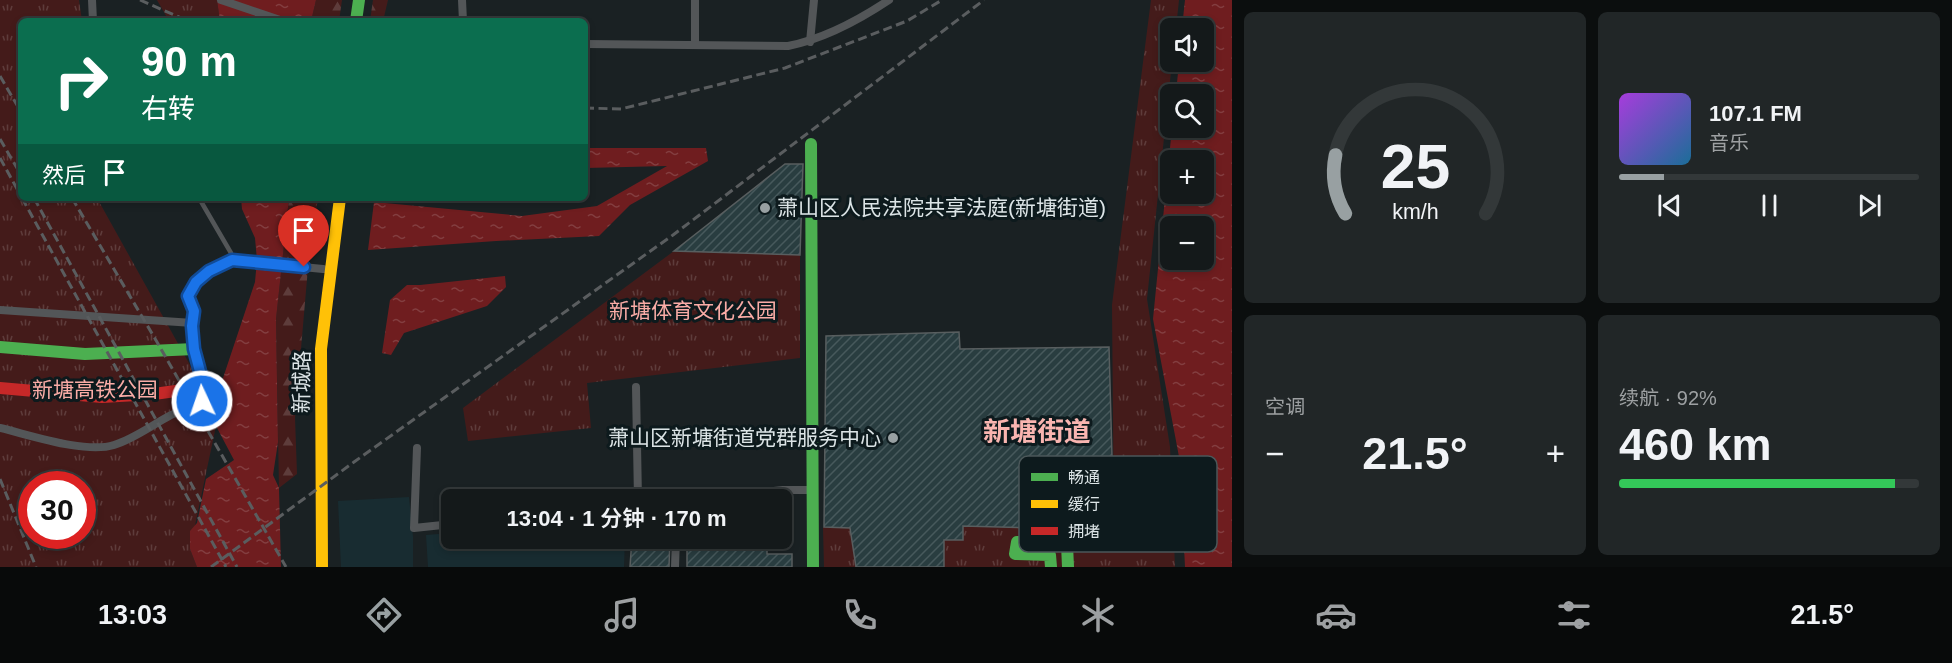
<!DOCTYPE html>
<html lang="zh">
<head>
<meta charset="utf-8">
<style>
	body { margin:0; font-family:Helvetica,"Noto Sans SC",sans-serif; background:#212627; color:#f1f3f6; height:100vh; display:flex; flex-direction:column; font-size:22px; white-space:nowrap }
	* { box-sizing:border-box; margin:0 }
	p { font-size:20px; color:#9da0a2 }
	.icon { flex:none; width:33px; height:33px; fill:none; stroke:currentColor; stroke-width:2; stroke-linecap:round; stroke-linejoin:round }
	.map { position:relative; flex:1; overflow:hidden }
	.panel { display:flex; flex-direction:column; gap:12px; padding:12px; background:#0b0e0e; width:720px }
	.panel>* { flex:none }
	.hud { position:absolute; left:18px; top:18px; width:570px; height:183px; border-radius:9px; box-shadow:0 3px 9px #0003,0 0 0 2px #333839; background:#0b6e4f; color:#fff; overflow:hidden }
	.tools { position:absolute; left:1160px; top:18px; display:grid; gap:12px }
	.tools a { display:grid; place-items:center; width:54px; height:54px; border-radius:9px; background:#14191a; box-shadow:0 3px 9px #0003,0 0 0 2px #333839; font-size:30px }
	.speed { position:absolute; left:18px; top:471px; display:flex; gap:12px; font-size:30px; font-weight:700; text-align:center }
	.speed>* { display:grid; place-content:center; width:78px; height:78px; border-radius:50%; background:#14191a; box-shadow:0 3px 9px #0003,0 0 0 2px #333839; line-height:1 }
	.speed .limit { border:9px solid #d22; background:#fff; color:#111 }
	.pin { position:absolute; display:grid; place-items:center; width:51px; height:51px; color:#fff; margin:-62px -26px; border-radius:50% 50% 50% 0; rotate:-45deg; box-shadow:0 0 6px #0007 }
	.pin .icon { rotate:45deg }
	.me { position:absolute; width:66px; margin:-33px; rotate:357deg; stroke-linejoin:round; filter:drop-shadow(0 0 4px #0008) }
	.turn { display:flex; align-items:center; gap:21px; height:126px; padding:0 24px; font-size:27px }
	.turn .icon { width:78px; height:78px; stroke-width:2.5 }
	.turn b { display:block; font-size:42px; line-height:51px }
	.then { display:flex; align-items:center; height:57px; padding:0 24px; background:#0003; gap:12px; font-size:22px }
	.big { font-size:45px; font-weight:600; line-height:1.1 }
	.panel .card { flex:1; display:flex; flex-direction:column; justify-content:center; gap:9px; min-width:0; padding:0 21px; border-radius:9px; background:#212627 }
	.panel .dial { align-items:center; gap:0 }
	.dial svg { height:156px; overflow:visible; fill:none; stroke:#333839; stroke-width:7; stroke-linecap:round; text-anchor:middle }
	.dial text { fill:#f1f3f6; stroke:none }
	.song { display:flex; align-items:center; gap:18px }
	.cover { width:72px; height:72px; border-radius:9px; background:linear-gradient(135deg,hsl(280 70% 55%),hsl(200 70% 35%)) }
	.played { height:6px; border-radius:3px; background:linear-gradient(90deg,#98a0a2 15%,#333839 15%) }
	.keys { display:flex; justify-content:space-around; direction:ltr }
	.heat { display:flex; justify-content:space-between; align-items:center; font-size:33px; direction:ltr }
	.charge { height:9px; border-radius:4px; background:linear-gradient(90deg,#34c759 92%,#333839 0) }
	.panel .tiles { flex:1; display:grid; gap:12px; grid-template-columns:repeat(2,1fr) }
	.trip { position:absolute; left:441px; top:489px; width:351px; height:60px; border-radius:9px; background:#14191a; box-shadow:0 3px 9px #0003,0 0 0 2px #333839; font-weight:600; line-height:60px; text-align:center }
	.menu { display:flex; height:96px; justify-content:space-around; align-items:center; background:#080a0a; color:#9da0a2 }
	.menu .icon { width:42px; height:42px }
	.menu .on { color:#98a0a2 }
	.menu b { font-size:27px; color:#f1f3f6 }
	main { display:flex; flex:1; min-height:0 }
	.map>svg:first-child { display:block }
	.built { fill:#182c31 }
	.forest { fill:url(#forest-firs) }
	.park { fill:url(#park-tufts); fill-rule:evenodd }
	.water { fill:url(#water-ripples); fill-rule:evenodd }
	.building { fill:url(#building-hatch); stroke:#585e5f; stroke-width:1.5 }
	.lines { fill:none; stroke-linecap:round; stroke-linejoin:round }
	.lane { stroke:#535658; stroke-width:4.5 }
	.street { stroke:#535658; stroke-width:8 }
	.fast { stroke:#4caf50; stroke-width:12 }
	.slow { stroke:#ffc107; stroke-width:12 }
	.jam { stroke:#c62828; stroke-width:12 }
	.rail { stroke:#5a5d5f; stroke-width:3; stroke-dasharray:9 4.5; stroke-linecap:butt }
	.route-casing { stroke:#114b97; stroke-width:15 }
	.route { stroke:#1a73e8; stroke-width:10 }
	.poi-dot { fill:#98a0a2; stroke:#0d1a1d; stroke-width:2 }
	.labels { text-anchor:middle; stroke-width:6; stroke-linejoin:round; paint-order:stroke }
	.poi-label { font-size:21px; fill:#dce4e6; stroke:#0d1a1d; text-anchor:start }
	.park-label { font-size:21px; fill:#faaca6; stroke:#0d1a1d }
	.street-label { font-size:21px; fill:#dce4e6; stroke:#0d1a1d }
	.district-label { font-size:27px; font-weight:bold; fill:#f9b5b0; stroke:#0d1a1d }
	.key { fill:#0d1a1d; stroke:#4b5759; stroke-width:1.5 }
	.key-label { font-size:16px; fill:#dce4e6 }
</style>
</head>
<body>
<main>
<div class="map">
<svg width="1232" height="567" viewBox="0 0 1232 567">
	<defs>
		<pattern id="forest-firs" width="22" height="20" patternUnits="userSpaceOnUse" patternTransform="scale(1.5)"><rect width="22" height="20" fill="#441b1a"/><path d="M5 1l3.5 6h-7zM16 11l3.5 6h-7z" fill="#5e3c3b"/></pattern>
		<pattern id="park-tufts" width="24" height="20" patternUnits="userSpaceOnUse" patternTransform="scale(1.5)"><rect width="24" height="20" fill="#441b1a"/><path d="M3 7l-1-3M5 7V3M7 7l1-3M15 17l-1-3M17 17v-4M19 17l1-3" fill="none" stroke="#5e3c3b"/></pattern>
		<pattern id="water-ripples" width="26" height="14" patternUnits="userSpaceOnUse" patternTransform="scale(1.5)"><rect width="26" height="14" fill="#6f1d1f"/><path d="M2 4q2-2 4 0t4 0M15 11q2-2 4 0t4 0" fill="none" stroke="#833e40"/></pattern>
		<pattern id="building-hatch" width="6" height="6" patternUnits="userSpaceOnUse" patternTransform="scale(1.5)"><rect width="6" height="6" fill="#293d40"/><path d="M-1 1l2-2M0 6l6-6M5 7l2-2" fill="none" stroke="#47595c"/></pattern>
	</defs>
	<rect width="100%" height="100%" fill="#1a2123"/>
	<!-- built -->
	<g class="built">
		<polygon points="409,497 413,537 413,567 341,567 338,501"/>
		<polygon points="451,533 452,538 625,539 624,567 428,567 426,535"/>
	</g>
	<!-- forest -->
	<g class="forest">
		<polygon points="316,0 342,0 339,21 311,21"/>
		<polygon points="373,0 388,0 383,21 370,21"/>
		<polygon points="289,198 318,198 309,256 295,418 297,474 279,488 276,319"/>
	</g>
	<!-- park -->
	<g class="park">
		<path d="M0,0H79L82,21H21V198H97L215,410L216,426L190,549L197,567H0ZM32,484H82V536H32Z"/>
		<polygon points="157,0 217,0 220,21 169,21"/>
		<polygon points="1151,0 1179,0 1176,28 1170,28 1170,62 1172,62 1147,299 1170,447 1175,567 944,567 944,540 963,526 1114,530 1112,305"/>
		<polygon points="674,251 800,255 800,358 587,383 591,428 468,441 463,408"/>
		<polygon points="823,527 850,528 856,567 824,567"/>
	</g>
	<!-- water -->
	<g class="water">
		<polygon points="217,0 316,0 311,21 220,21"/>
		<path d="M1185,0H1232V567H1185L1180,462L1153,319L1172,128H1203V94H1176L1179,62H1203V28H1182ZM1170,160H1203V194H1170ZM1170,226H1203V260H1170Z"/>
		<polygon points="585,148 706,148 708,161 630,205 599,236 496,241 368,250 374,202 522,216 597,206 667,166 585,168"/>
		<polygon points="241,198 289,198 276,319 278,442 273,475 279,488 281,567 197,567 190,549 190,531 197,523 206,479 234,460 216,426 214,405 255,282 257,260 255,238 242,209"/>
		<polygon points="505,276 506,287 487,306 404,333 391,355 382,353 390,300 407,285 420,285"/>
	</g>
	<!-- building -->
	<g class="building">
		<polygon points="785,164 803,164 800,255 674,251"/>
		<polygon points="959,332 960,349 1109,347 1114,530 963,526 963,540 944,540 944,567 856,567 850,528 824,527 826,336"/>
		<polygon points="632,538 670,538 669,567 630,567"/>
		<polygon points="687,538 767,538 767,554 792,554 792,567 687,567"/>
	</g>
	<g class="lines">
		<!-- lane -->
		<polyline class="lane" points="199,198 231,253 232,260"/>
		<!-- street -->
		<g class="street">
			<polyline points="92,0 93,21"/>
			<polyline points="221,0 283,21"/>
			<polyline points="462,0 463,21"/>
			<polyline points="695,0 695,45"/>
			<polyline points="810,42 814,0"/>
			<path d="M585,44L788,46C824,39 859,20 889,0"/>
			<polyline points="0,310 193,323"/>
			<polyline points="636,387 638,500"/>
			<path d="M0,428C30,435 85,454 114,445C134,439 152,425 171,415C183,409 199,406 206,394L194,349L192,326L194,311L188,296L196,282L209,271L232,260L323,269"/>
			<polyline points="417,448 414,528 452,524"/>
			<polyline points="694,500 783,490 812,490"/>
			<polyline points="675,567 676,538"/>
		</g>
		<!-- fast -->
		<g class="fast">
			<polyline points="356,21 359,0"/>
			<polyline points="811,144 813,567"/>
			<polyline points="0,347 85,354 194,349"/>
			<polyline points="1051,567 1050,555 1015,554 1017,542 1067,544 1068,567"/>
		</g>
		<!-- slow -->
		<polyline class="slow" points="322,567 321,349 340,198"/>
		<!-- jam -->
		<polyline class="jam" points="0,388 102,397 154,394 204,387"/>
		<!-- rail -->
		<g class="rail">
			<polyline points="140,0 188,21"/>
			<polyline points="0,76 21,112"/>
			<polyline points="585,108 621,109 785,68 907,21 942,0"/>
			<polyline points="0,139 21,175"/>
			<polyline points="0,158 21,196"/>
			<polyline points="22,198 226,567"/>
			<polyline points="34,198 237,567"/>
			<polyline points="72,198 157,342 286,567"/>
			<polyline points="0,479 36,567"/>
			<polyline points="211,567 354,462 673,235 984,0"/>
		</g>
	</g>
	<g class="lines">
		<!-- route casing -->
		<g class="route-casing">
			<polyline id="route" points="202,401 206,394 194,349 192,326 194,311 188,296 196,282 209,271 232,260 304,267"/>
		</g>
		<!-- route -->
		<use href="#route" class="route"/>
	</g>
	<!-- markers -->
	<g class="poi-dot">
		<circle cx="765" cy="208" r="6"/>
		<circle cx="893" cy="438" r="6"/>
	</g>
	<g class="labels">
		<!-- poi labels -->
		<g class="poi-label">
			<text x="777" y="215">萧山区人民法院共享法庭(新塘街道)</text>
			<text x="881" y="445" text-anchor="end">萧山区新塘街道党群服务中心</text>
		</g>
		<!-- park labels -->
		<g class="park-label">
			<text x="693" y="318">新塘体育文化公园</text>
			<text x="95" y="397">新塘高铁公园</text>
		</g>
		<!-- street labels -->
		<g class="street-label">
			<text transform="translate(302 382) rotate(-89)" y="7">新城路</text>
		</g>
		<!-- district labels -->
		<g class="district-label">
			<text x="1037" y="441">新塘街道</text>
		</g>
	</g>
	<!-- legend -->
	<rect x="1019" y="456" width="198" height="96" rx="9" class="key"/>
	<rect x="1031" y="473" width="27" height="8" fill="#4caf50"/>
	<rect x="1031" y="500" width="27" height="8" fill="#ffc107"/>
	<rect x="1031" y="527" width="27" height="8" fill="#c62828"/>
	<g class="key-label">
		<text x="1068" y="483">畅通</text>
		<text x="1068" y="510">缓行</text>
		<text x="1068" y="537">拥堵</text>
	</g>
</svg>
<div class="tools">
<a><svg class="icon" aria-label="sound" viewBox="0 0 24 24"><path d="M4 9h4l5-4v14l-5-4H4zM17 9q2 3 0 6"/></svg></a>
<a><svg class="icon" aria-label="search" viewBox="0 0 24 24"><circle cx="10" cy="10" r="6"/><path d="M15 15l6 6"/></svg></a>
<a>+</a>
<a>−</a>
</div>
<div class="speed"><div class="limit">30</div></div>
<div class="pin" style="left:304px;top:267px;background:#d93025"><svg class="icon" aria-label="arrive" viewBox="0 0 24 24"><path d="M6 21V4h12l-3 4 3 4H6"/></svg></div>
<svg class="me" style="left:202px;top:401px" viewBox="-20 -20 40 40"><circle r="17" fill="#1a73e8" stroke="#fff" stroke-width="3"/><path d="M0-11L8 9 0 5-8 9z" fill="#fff"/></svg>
<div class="trip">13:04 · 1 分钟 · 170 m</div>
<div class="hud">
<div class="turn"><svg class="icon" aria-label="right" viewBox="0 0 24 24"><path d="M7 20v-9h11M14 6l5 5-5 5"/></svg><div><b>90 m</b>右转</div></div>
<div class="then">然后<svg class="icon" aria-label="arrive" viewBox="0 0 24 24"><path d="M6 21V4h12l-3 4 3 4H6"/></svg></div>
</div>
</div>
<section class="panel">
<div class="tiles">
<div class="card dial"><svg viewBox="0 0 100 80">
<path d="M14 69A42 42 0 1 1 86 69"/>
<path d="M14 69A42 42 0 0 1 9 39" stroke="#98a0a2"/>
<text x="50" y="56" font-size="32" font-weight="700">25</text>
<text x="50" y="72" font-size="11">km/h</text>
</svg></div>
<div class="card">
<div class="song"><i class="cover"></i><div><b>107.1 FM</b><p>音乐</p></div></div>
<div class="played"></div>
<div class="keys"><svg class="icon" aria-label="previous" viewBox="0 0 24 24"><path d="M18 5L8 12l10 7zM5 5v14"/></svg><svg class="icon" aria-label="pause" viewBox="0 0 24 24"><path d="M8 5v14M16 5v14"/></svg><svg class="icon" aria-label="next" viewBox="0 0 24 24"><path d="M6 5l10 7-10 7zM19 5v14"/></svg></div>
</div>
<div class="card"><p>空调</p>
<div class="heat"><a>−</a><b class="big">21.5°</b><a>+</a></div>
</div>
<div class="card"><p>续航 · 92%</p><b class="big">460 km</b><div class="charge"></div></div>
</div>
</section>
</main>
<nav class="menu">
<b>13:03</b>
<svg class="icon on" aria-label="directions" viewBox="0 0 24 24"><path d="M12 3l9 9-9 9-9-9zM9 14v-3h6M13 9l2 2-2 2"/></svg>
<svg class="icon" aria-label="music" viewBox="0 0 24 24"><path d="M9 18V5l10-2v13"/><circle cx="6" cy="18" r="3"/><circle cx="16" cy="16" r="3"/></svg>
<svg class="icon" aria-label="phone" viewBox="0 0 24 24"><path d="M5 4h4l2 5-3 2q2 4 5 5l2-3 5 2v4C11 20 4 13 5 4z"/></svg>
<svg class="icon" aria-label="climate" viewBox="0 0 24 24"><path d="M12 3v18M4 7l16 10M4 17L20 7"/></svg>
<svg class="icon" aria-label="car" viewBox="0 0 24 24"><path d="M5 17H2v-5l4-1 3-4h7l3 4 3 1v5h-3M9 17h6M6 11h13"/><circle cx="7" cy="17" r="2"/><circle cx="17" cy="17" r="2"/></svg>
<svg class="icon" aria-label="filters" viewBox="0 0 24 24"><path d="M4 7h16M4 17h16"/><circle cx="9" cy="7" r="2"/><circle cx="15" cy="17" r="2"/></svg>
<b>21.5°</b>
</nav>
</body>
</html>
